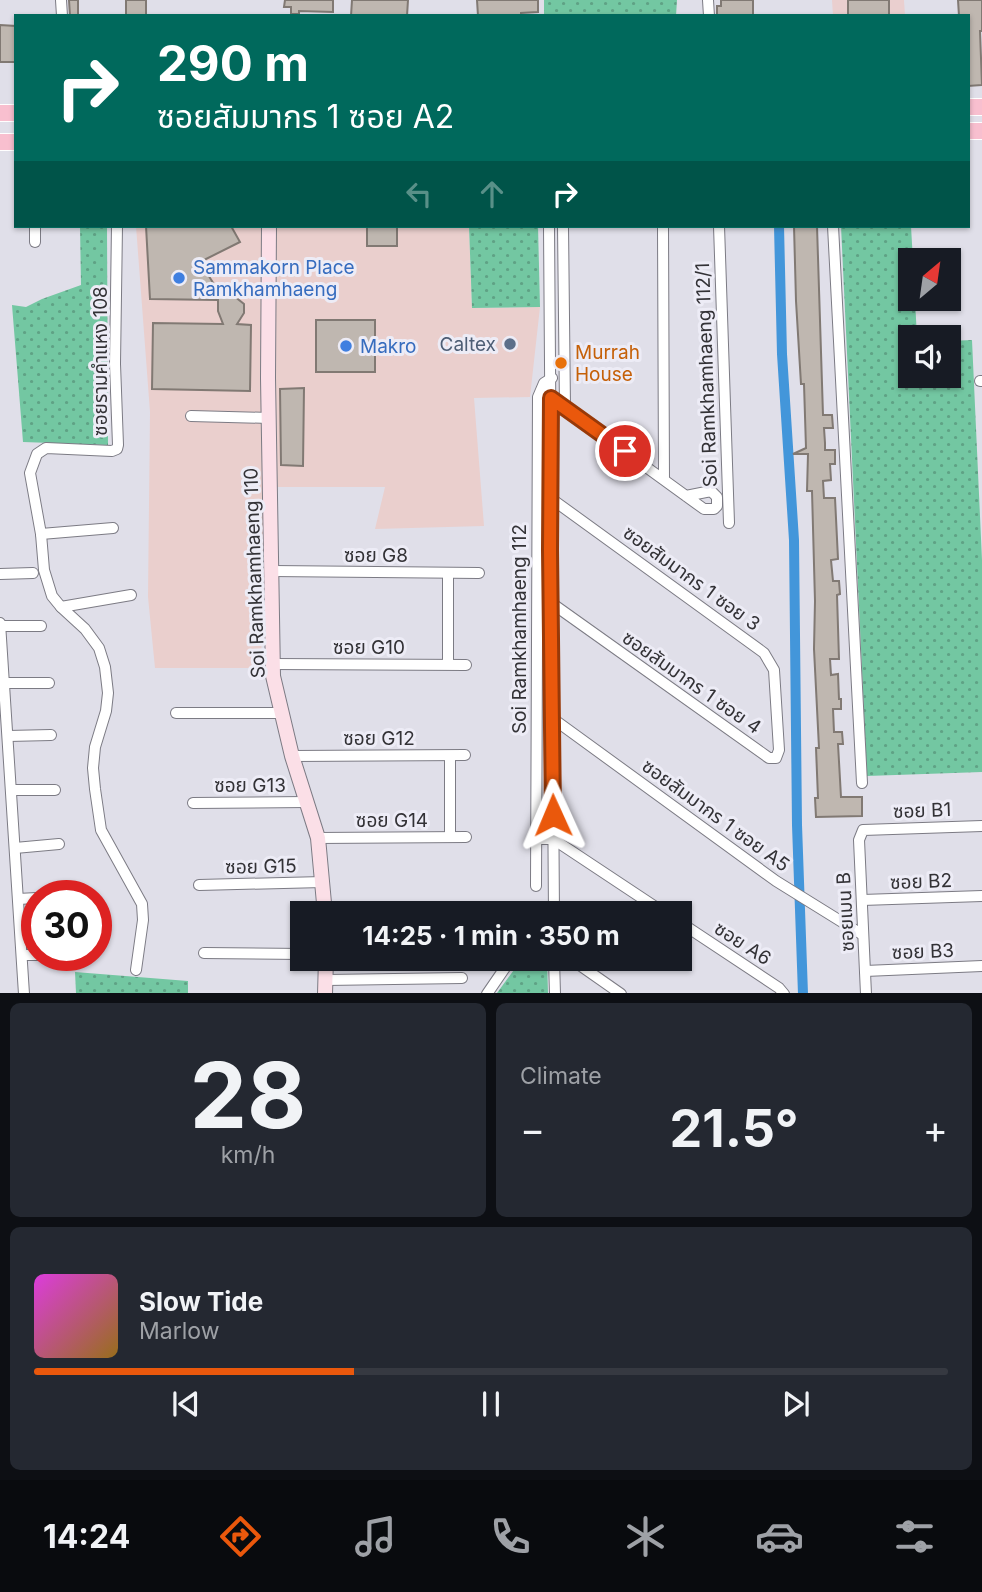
<!DOCTYPE html>
<html lang="en">
<head>
<meta charset="utf-8">
<style>
	body { margin:0; font-family:Inter,"Noto Sans Thai",sans-serif; background:#242831; color:#f1f3f6; height:100vh; display:flex; flex-direction:column; font-size:26px; white-space:nowrap }
	* { box-sizing:border-box; margin:0 }
	p { font-size:23px; color:#9ea1a6 }
	.icon { flex:none; width:38px; height:38px; fill:none; stroke:currentColor; stroke-width:2; stroke-linecap:round; stroke-linejoin:round }
	.map { position:relative; height:993px; overflow:hidden }
	.drawer { display:flex; flex-direction:column; gap:10px; padding:10px; background:#0d0f14; flex:1 }
	.drawer>* { flex:none }
	.guide { position:absolute; left:14px; top:14px; width:956px; height:214px; border-radius:0px; box-shadow:0 2px 5px #0004; background:#00695c; color:#fff; overflow:hidden }
	.needle { width:46px; rotate:29deg }
	.buttons { position:absolute; left:898px; top:248px; display:grid; gap:14px }
	.buttons a { display:grid; place-items:center; width:63px; height:63px; border-radius:0px; background:#171b24; box-shadow:0 2px 5px #0004; font-size:35px }
	.speed { position:absolute; left:21px; top:880px; display:flex; gap:14px; font-size:35px; font-weight:700; text-align:center }
	.speed>* { display:grid; place-content:center; width:91px; height:91px; border-radius:50%; background:#171b24; box-shadow:0 2px 5px #0004; line-height:1 }
	.speed .limit { border:10px solid #d22; background:#fff; color:#111 }
	.pin { position:absolute; display:grid; place-items:center; width:60px; height:60px; color:#fff; margin:-30px; border:4px solid #fff; border-radius:50%; box-shadow:0 2px 7px #0007 }
	.me { position:absolute; width:77px; margin:-38px; rotate:359deg; stroke-linejoin:round; filter:drop-shadow(0 0 5px #0008) }
	.turn { display:flex; align-items:center; gap:24px; height:147px; padding:0 28px; font-size:32px }
	.turn .icon { width:91px; height:91px; stroke-width:2.5 }
	.turn b { display:block; font-size:49px; line-height:60px }
	.lanes { display:flex; align-items:center; height:66px; padding:0 28px; background:#0003; justify-content:center; gap:35px; direction:ltr }
	.lanes .off { opacity:.35 }
	.big { font-size:52px; font-weight:700; line-height:1.1 }
	.drawer .card { flex:1; display:flex; flex-direction:column; justify-content:center; gap:10px; min-width:0; padding:0 24px; border-radius:10px; background:#242831 }
	.drawer .dial { align-items:center; gap:0 }
	.dial b { font-size:91px; line-height:1 }
	.song { display:flex; align-items:center; gap:21px }
	.cover { width:84px; height:84px; border-radius:10px; background:linear-gradient(135deg,hsl(300 70% 55%),hsl(40 70% 35%)) }
	.played { height:7px; border-radius:4px; background:linear-gradient(90deg,#ea580c 35%,#363941 35%) }
	.keys { display:flex; justify-content:space-around; direction:ltr }
	.heat { display:flex; justify-content:space-between; align-items:center; font-size:38px; direction:ltr }
	.drawer .tiles { flex:1; display:grid; gap:10px; grid-template-columns:1fr 1fr }
	.card:last-child { grid-column:span 2 }
	.trip { position:absolute; left:290px; top:901px; width:402px; height:70px; border-radius:0px; background:#171b24; box-shadow:0 2px 5px #0004; font-weight:700; line-height:70px; text-align:center }
	.dock { display:flex; height:112px; justify-content:space-around; align-items:center; background:#090b0e; color:#9ea1a6 }
	.dock .icon { width:49px; height:49px }
	.dock .current { color:#ea580c }
	.dock b { font-size:32px; color:#f1f3f6 }
	.map>svg:first-child { display:block }
	.commercial { fill:#eacfcd }
	.medical { fill:#eacfcf }
	.green { fill:url(#green-dots) }
	.lines { fill:none; stroke-linecap:round; stroke-linejoin:round }
	.canal { stroke:#4396da; stroke-width:10 }
	.building { fill:#bfb7b0; stroke:#817973; stroke-width:2 }
	.street-casing { stroke:#7c7b84; stroke-width:12 }
	.secondary-casing { stroke:#7c7b84; stroke-width:16 }
	.primary-casing { stroke:#fff; stroke-width:18 }
	.street { stroke:#fff; stroke-width:10 }
	.secondary { stroke:#fbdfe7; stroke-width:14 }
	.primary { stroke:#f8bfcf; stroke-width:16 }
	.route-casing { stroke:#983908; stroke-width:18 }
	.route { stroke:#ea580c; stroke-width:12 }
	.shop-dot { fill:#3f7fe0; stroke:#edecf6; stroke-width:2.5 }
	.service-dot { fill:#5c6f8a; stroke:#edecf6; stroke-width:2.5 }
	.food-dot { fill:#e8710a; stroke:#edecf6; stroke-width:2.5 }
	.labels { text-anchor:middle; stroke-width:6; stroke-linejoin:round; paint-order:stroke }
	.shop-label { font-size:19px; fill:#366cbe; stroke:#edecf6; text-anchor:start }
	.service-label { font-size:19px; fill:#4e5e75; stroke:#edecf6; text-anchor:end }
	.food-label { font-size:19px; fill:#c56008; stroke:#edecf6; text-anchor:start }
	.street-label { font-size:19px; fill:#333236; stroke:#edecf6 }
</style>
</head>
<body>
<div class="map">
<svg width="982" height="994" viewBox="0 0 982 994">
	<defs>
		<pattern id="green-dots" width="8" height="8" patternUnits="userSpaceOnUse" patternTransform="scale(1.75)"><rect width="8" height="8" fill="#73c7a2"/><path d="M2 2h.1M6 6h.1" fill="none" stroke="#5fa285" stroke-width="1.8" stroke-linecap="round"/></pattern>
	</defs>
	<rect width="100%" height="100%" fill="#e0dfe9"/>
	<!-- commercial -->
	<polygon class="commercial" points="136,226 469,226 472,308 540,307 530,397 474,398 484,526 375,529 385,487 265,487 261,668 155,668 148,597 150,412"/>
	<!-- medical -->
	<polygon class="medical" points="832,0 904,0 905,16 833,16"/>
	<!-- green -->
	<g class="green">
		<polygon points="544,0 677,0 676,16 544,16"/>
		<polygon points="80,226 107,226 108,445 23,442 12,305 26,307 42,299 81,285"/>
		<polygon points="469,226 538,226 540,307 472,308"/>
		<polygon points="841,226 911,226 913,261 910,261 910,299 915,299 917,338 910,338 910,376 948,376 949,341 972,340 982,560 982,772 867,776"/>
		<polygon points="522,959 547,959 548,993 497,993"/>
		<polygon points="75,972 188,981 188,993 76,993"/>
	</g>
	<g class="lines">
		<!-- canal -->
		<polyline class="canal" points="779,226 782,354 794,540 797,825 803,994"/>
	</g>
	<!-- building -->
	<g class="building">
		<polygon points="69,0 78,0 78,16 70,16"/>
		<rect x="126" y="0" width="20" height="16"/>
		<polygon points="285,0 333,0 333,12 299,11 299,14 291,14 291,7 284,7"/>
		<polygon points="352,0 408,0 407,16 351,16"/>
		<polygon points="477,0 538,0 538,12 521,13 521,16 478,16"/>
		<polygon points="721,0 753,0 753,16 717,16 717,6 721,6"/>
		<rect x="848" y="0" width="41" height="16"/>
		<polygon points="958,0 982,0 982,31 980,31 982,85 968,86 968,16 959,16"/>
		<polygon points="0,25 16,26 16,62 0,62"/>
		<polygon points="146,226 231,226 240,242 200,262 222,297 234,296 244,304 244,313 237,324 251,325 250,391 152,389 153,323 223,324 218,311 218,300 150,299"/>
		<rect x="367" y="226" width="30" height="20"/>
		<polygon points="794,226 817,226 823,415 832,415 833,428 824,428 825,443 825,450 835,450 835,464 830,464 831,480 823,481 824,498 835,498 838,559 831,560 833,581 839,581 840,594 837,595 839,659 830,659 831,675 838,674 839,699 841,699 841,709 833,709 834,732 842,732 843,744 838,744 841,797 862,797 862,816 816,817 815,798 818,798 816,748 819,748 814,649 815,601 812,491 807,491 808,454 793,454 806,448 804,384 801,384 796,301"/>
		<rect x="316" y="320" width="59" height="52"/>
		<polygon points="304,388 303,466 281,465 280,389"/>
	</g>
	<g class="lines">
		<!-- street casing -->
		<g class="street-casing">
			<g id="street">
				<polyline points="61,0 62,16"/>
				<polyline points="708,0 709,16"/>
				<polyline points="35,226 35,242"/>
				<polyline points="117,226 115,364 118,445 117,449 112,451 46,448 37,454 30,473 41,534 44,570 52,596 61,607 85,629 99,648 105,667 108,693 106,711 95,747 93,768 95,789 101,830 142,904 143,920 136,970"/>
				<polyline points="549,226 554,914"/>
				<polyline points="563,226 565,408"/>
				<polyline points="663,226 664,479"/>
				<polyline points="719,226 729,523"/>
				<polyline points="833,226 862,783"/>
				<polyline points="980,381 982,381"/>
				<polyline points="551,398 704,509 714,509 717,506 717,497 711,491 686,496"/>
				<polyline points="191,416 269,418"/>
				<polyline points="549,497 764,653 774,670 779,750 776,758 769,758 550,602"/>
				<polyline points="41,534 113,528"/>
				<polyline points="272,571 479,573"/>
				<polyline points="0,574 33,573"/>
				<polyline points="61,607 131,595"/>
				<polyline points="0,623 24,994"/>
				<polyline points="0,626 41,626"/>
				<polyline points="273,664 466,665"/>
				<polyline points="448,664 448,573"/>
				<polyline points="5,683 49,683"/>
				<polyline points="176,713 282,713"/>
				<polyline points="552,718 776,881 863,935"/>
				<polyline points="8,736 51,735"/>
				<polyline points="292,756 465,755"/>
				<polyline points="11,790 55,790"/>
				<polyline points="193,803 307,802"/>
				<polyline points="450,837 450,756"/>
				<polyline points="318,838 466,837"/>
				<polyline points="537,839 553,839 666,914"/>
				<polyline points="15,848 59,844"/>
				<polyline points="199,885 323,882"/>
				<polyline points="536,886 538,397 544,383 552,378"/>
				<polyline points="18,899 37,898"/>
				<polyline points="862,900 982,896"/>
				<polyline points="325,910 464,907"/>
				<polyline points="681,923 779,988 784,994"/>
				<polyline points="204,953 303,954"/>
				<polyline points="22,955 37,955"/>
				<polyline points="554,959 555,994"/>
				<polyline points="571,959 621,994"/>
				<polyline points="865,971 982,966"/>
				<polyline points="326,980 462,978"/>
				<polyline points="487,994 511,959"/>
				<polyline points="866,994 859,840 863,830 982,826"/>
			</g>
		</g>
		<!-- secondary casing -->
		<g class="secondary-casing">
			<g id="secondary">
				<polyline points="269,226 268,378 273,676 292,756 318,838 325,914"/>
				<polyline points="325,994 326,959"/>
			</g>
		</g>
		<!-- primary casing -->
		<g class="primary-casing">
			<g id="primary">
				<polyline points="968,107 982,107"/>
				<polyline points="0,113 16,113"/>
				<polyline points="968,131 982,131"/>
				<polyline points="0,142 16,142"/>
			</g>
		</g>
		<!-- street -->
		<use href="#street" class="street"/>
		<!-- secondary -->
		<use href="#secondary" class="secondary"/>
		<!-- primary -->
		<use href="#primary" class="primary"/>
	</g>
	<g class="lines">
		<!-- route casing -->
		<g class="route-casing">
			<polyline id="route" points="553,815 550,550 551,398 625,451"/>
		</g>
		<!-- route -->
		<use href="#route" class="route"/>
	</g>
	<!-- markers -->
	<g class="shop-dot">
		<circle cx="179" cy="278" r="7"/>
		<circle cx="346" cy="346" r="7"/>
	</g>
	<circle class="service-dot" cx="510" cy="344" r="7"/>
	<circle class="food-dot" cx="561" cy="363" r="7"/>
	<g class="labels">
		<!-- shop labels -->
		<g class="shop-label">
			<text x="193" y="274">Sammakorn Place<tspan x="193" dy="22">Ramkhamhaeng</tspan></text>
			<text x="360" y="353">Makro</text>
		</g>
		<!-- service labels -->
		<g class="service-label">
			<text x="496" y="351">Caltex</text>
		</g>
		<!-- food labels -->
		<g class="food-label">
			<text x="575" y="359">Murrah<tspan x="575" dy="22">House</tspan></text>
		</g>
		<!-- street labels -->
		<g class="street-label">
			<text transform="translate(100 361) rotate(-90)" y="7">ซอยรามคำแหง 108</text>
			<text transform="translate(706 375) rotate(-92)" y="7">Soi Ramkhamhaeng 112/1</text>
			<text x="376" y="562">ซอย G8</text>
			<text transform="translate(254 573) rotate(-92)" y="7">Soi Ramkhamhaeng 110</text>
			<text transform="translate(692 578) rotate(36)" y="7">ซอยสัมมากร 1 ซอย 3</text>
			<text transform="translate(519 629) rotate(-90)" y="7">Soi Ramkhamhaeng 112</text>
			<text x="369" y="654">ซอย G10</text>
			<text transform="translate(692 682) rotate(35)" y="7">ซอยสัมมากร 1 ซอย 4</text>
			<text x="379" y="745">ซอย G12</text>
			<text x="250" y="792">ซอย G13</text>
			<text transform="translate(922 810) rotate(-2)" y="7">ซอย B1</text>
			<text transform="translate(716 815) rotate(36)" y="7">ซอยสัมมากร 1 ซอย A5</text>
			<text x="392" y="827">ซอย G14</text>
			<text transform="translate(261 866) rotate(-1)" y="7">ซอย G15</text>
			<text transform="translate(921 881) rotate(-2)" y="7">ซอย B2</text>
			<text transform="translate(845 912) rotate(-93)" y="7">ซอยเมน B</text>
			<text transform="translate(743 943) rotate(33)" y="7">ซอย A6</text>
			<text transform="translate(923 951) rotate(-2)" y="7">ซอย B3</text>
		</g>
	</g>
</svg>
<div class="buttons">
<a><svg class="needle" viewBox="-14 -14 28 28"><path d="M0-13l5 13h-10z" fill="#e53935"/><path d="M0 13l5-13h-10z" fill="#9ea1a6"/></svg></a>
<a><svg class="icon" aria-label="sound" viewBox="0 0 24 24"><path d="M4 9h4l5-4v14l-5-4H4zM17 9q2 3 0 6"/></svg></a>
</div>
<div class="speed"><div class="limit">30</div></div>
<div class="pin" style="left:625px;top:451px;background:#d93025"><svg class="icon" aria-label="arrive" viewBox="0 0 24 24"><path d="M6 21V4h12l-3 4 3 4H6"/></svg></div>
<svg class="me" style="left:553px;top:815px" viewBox="-20 -20 40 40"><path d="M0-17L14 15 0 8-14 15z" fill="#ea580c" stroke="#fff" stroke-width="4"/></svg>
<div class="trip">14:25 · 1 min · 350 m</div>
<div class="guide">
<div class="turn"><svg class="icon" aria-label="right" viewBox="0 0 24 24"><path d="M7 20v-9h11M14 6l5 5-5 5"/></svg><div><b>290 m</b>ซอยสัมมากร 1 ซอย A2</div></div>
<div class="lanes"><svg class="icon off" aria-label="left" viewBox="0 0 24 24"><path d="M17 20v-9H6M10 6l-5 5 5 5"/></svg><svg class="icon off" aria-label="ahead" viewBox="0 0 24 24"><path d="M12 20V5M6 11l6-6 6 6"/></svg><svg class="icon" aria-label="right" viewBox="0 0 24 24"><path d="M7 20v-9h11M14 6l5 5-5 5"/></svg></div>
</div>
</div>
<section class="drawer">
<div class="tiles">
<div class="card dial"><b>28</b><p>km/h</p></div>
<div class="card"><p>Climate</p>
<div class="heat"><a>−</a><b class="big">21.5°</b><a>+</a></div>
</div>
<div class="card">
<div class="song"><i class="cover"></i><div><b>Slow Tide</b><p>Marlow</p></div></div>
<div class="played"></div>
<div class="keys"><svg class="icon" aria-label="previous" viewBox="0 0 24 24"><path d="M18 5L8 12l10 7zM5 5v14"/></svg><svg class="icon" aria-label="pause" viewBox="0 0 24 24"><path d="M8 5v14M16 5v14"/></svg><svg class="icon" aria-label="next" viewBox="0 0 24 24"><path d="M6 5l10 7-10 7zM19 5v14"/></svg></div>
</div>
</div>
</section>
<nav class="dock">
<b>14:24</b>
<svg class="icon current" aria-label="directions" viewBox="0 0 24 24"><path d="M12 3l9 9-9 9-9-9zM9 14v-3h6M13 9l2 2-2 2"/></svg>
<svg class="icon" aria-label="music" viewBox="0 0 24 24"><path d="M9 18V5l10-2v13"/><circle cx="6" cy="18" r="3"/><circle cx="16" cy="16" r="3"/></svg>
<svg class="icon" aria-label="phone" viewBox="0 0 24 24"><path d="M5 4h4l2 5-3 2q2 4 5 5l2-3 5 2v4C11 20 4 13 5 4z"/></svg>
<svg class="icon" aria-label="climate" viewBox="0 0 24 24"><path d="M12 3v18M4 7l16 10M4 17L20 7"/></svg>
<svg class="icon" aria-label="car" viewBox="0 0 24 24"><path d="M5 17H2v-5l4-1 3-4h7l3 4 3 1v5h-3M9 17h6M6 11h13"/><circle cx="7" cy="17" r="2"/><circle cx="17" cy="17" r="2"/></svg>
<svg class="icon" aria-label="filters" viewBox="0 0 24 24"><path d="M4 7h16M4 17h16"/><circle cx="9" cy="7" r="2"/><circle cx="15" cy="17" r="2"/></svg>
</nav>
</body>
</html>
